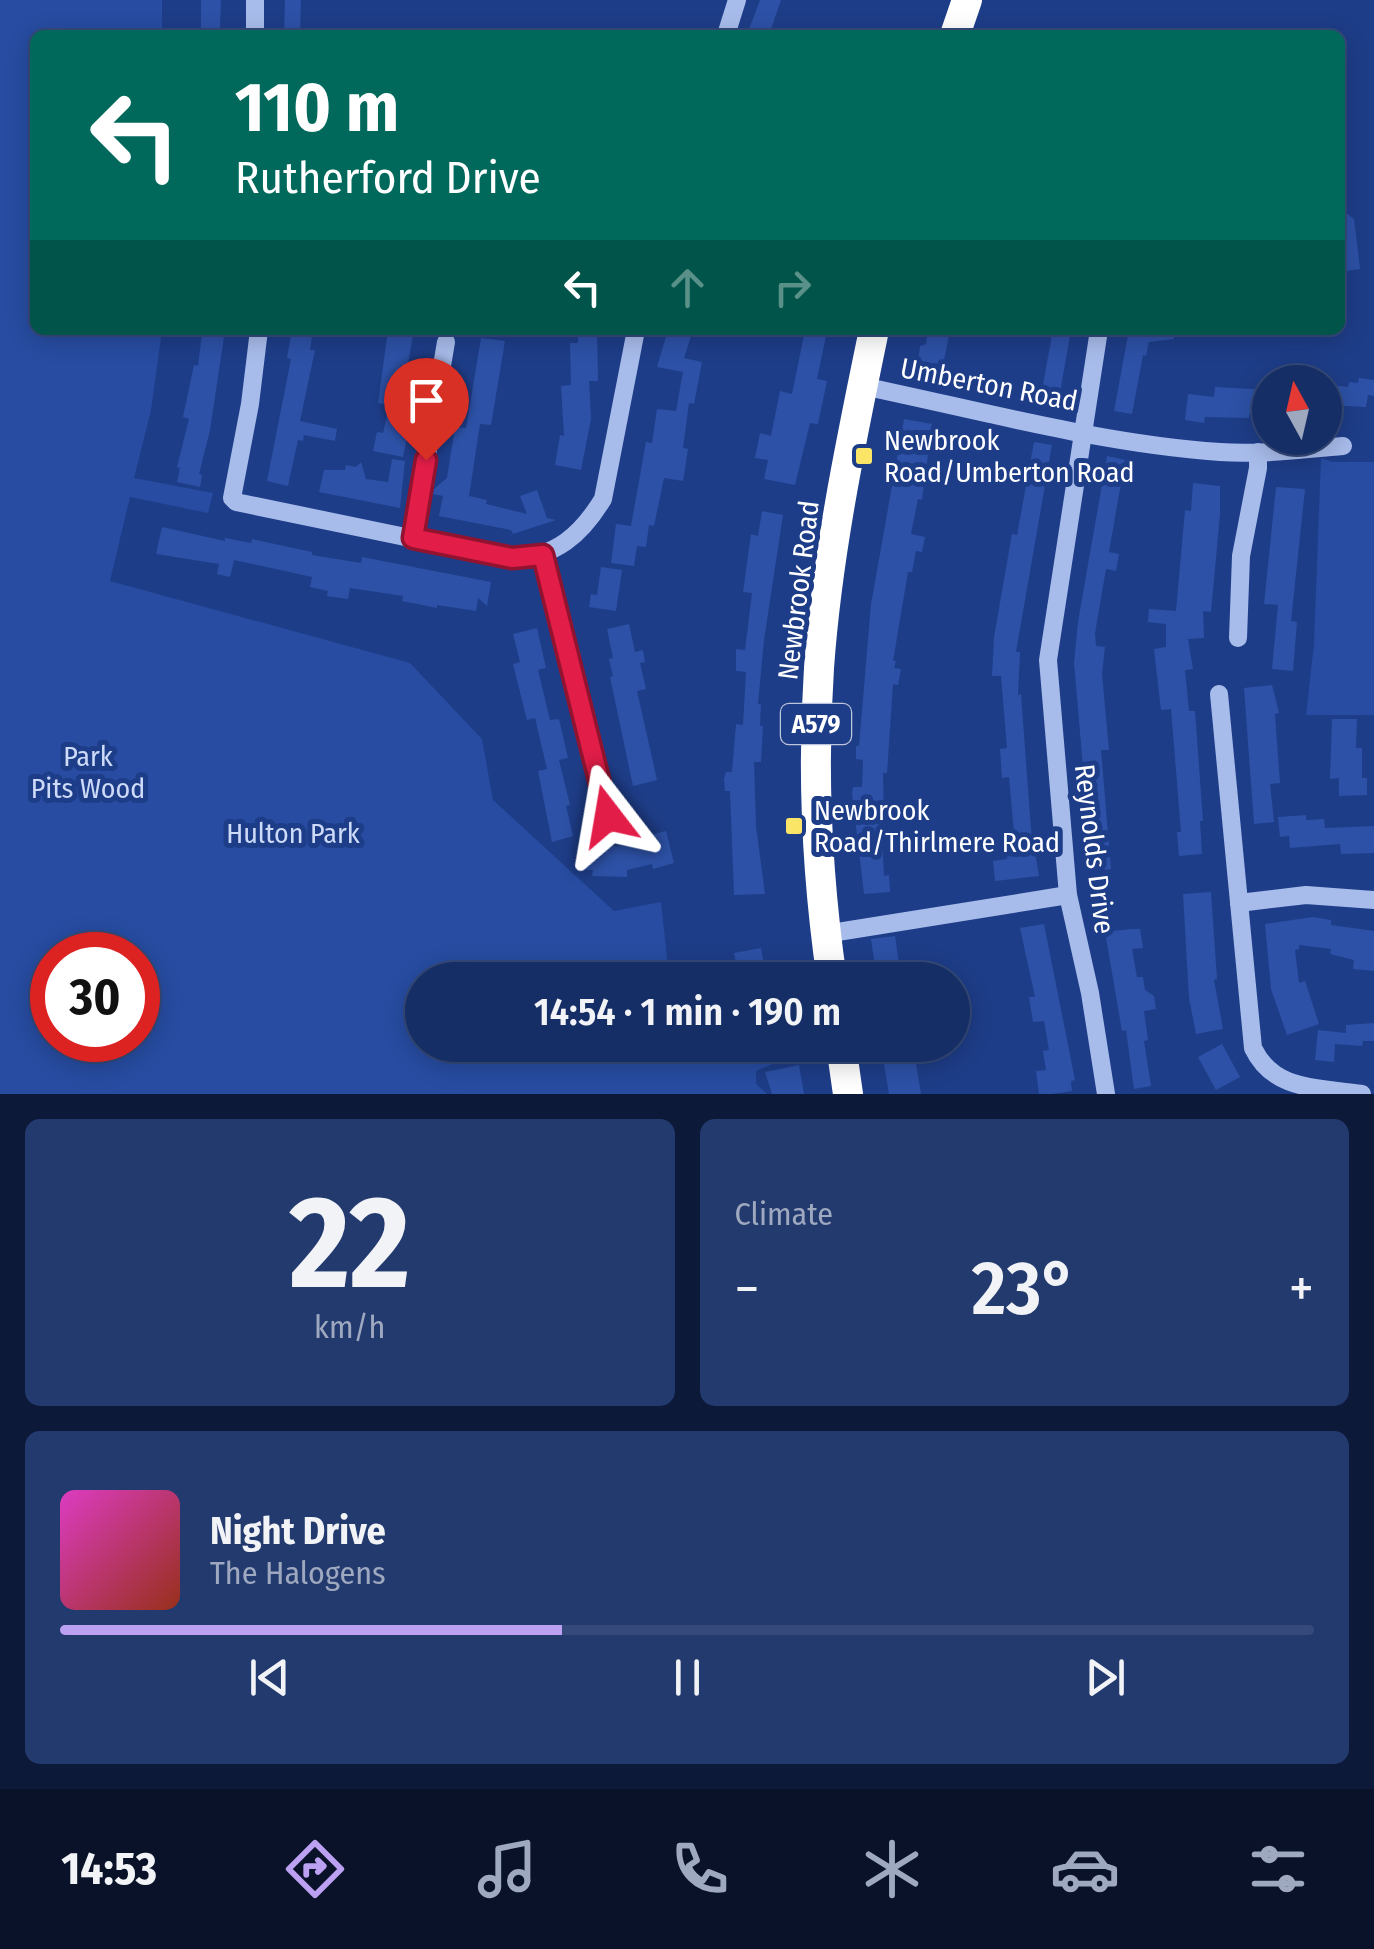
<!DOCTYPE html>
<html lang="en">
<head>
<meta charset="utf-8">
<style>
	body { margin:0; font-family:"Fira Sans Condensed",sans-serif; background:#233a6f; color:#f1f3f6; height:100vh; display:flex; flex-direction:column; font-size:38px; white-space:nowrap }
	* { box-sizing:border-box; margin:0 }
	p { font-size:32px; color:#9ea8bf }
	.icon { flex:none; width:55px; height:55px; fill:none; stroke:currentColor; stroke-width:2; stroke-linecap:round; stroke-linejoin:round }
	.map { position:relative; height:1094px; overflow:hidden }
	.side { display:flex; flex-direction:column; gap:25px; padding:25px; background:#0c1938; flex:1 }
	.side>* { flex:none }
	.guide { position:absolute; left:30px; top:30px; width:1315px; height:305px; border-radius:15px; box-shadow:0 5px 25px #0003,0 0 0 2px #354a7a; background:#00695c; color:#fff; overflow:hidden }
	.needle { width:65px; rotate:352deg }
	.controls { position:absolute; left:1252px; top:365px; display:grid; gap:20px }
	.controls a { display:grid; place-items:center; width:90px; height:90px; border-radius:50%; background:#162e66; box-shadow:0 5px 25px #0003,0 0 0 2px #354a7a; font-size:50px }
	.speed { position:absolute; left:30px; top:932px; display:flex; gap:20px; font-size:50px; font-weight:700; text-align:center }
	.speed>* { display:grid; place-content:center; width:130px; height:130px; border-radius:50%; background:#162e66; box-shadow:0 5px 25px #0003,0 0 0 2px #354a7a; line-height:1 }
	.speed .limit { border:15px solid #d22; background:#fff; color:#111 }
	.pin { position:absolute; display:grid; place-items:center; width:85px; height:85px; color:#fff; margin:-102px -42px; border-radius:50% 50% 50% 0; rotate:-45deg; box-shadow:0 0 10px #0007 }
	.pin .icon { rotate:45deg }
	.me { position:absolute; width:110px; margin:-55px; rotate:346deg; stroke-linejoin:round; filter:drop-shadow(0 0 8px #0008) }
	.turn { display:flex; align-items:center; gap:35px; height:210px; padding:0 40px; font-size:45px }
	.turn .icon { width:130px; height:130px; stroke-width:2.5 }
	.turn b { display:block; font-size:70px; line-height:85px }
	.lanes { display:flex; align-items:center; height:95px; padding:0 40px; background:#0003; justify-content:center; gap:50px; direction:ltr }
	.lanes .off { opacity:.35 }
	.big { font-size:75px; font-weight:600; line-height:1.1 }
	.side .widget { flex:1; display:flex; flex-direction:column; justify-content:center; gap:15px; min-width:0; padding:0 35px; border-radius:15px; background:#233a6f }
	.side .dial { align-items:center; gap:0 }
	.dial b { font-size:130px; line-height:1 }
	.song { display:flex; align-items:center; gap:30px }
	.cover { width:120px; height:120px; border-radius:15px; background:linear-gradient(135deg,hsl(310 70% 55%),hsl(10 70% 35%)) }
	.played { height:10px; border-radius:5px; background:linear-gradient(90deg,#bca0f2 40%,#354a7a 40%) }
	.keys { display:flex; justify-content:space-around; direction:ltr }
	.heat { display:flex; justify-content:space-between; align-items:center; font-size:55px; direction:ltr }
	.side .tiles { flex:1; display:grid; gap:25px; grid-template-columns:1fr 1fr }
	.widget:last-child { grid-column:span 2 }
	.trip { position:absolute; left:405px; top:962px; width:565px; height:100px; border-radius:50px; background:#162e66; box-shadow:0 5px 25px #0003,0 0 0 2px #354a7a; font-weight:600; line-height:100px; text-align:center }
	.dock { display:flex; height:160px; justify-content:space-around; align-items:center; background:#091229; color:#9ea8bf }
	.dock .icon { width:70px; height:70px }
	.dock .current { color:#bca0f2 }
	.dock b { font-size:45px; color:#f1f3f6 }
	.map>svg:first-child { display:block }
	.green { fill:#274ca1; fill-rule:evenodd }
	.building { fill:#2d51a6 }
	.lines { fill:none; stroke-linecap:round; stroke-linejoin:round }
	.minor { stroke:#a8bceb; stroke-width:18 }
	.highway { stroke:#fff; stroke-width:30 }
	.route-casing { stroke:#92132f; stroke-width:25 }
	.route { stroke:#e11d48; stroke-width:18 }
	.poi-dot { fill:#fae567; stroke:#1e3d88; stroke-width:4 }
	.labels { text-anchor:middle; stroke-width:10; stroke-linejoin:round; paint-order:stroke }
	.shield { fill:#1e3d88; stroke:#bcc5db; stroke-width:2.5 }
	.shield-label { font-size:25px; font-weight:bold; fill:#fff }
	.street-label { font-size:28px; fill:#fff; stroke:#1e3d88 }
	.poi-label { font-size:28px; fill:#fff; stroke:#1e3d88; text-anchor:start }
	.park-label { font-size:28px; fill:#cddaf8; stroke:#1e3d88 }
</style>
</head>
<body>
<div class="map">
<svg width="1374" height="1094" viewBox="0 0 1374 1094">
	<rect width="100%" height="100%" fill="#1e3d88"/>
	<!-- green -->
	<g class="green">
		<path d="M0,0H162V35H35V330H162L151,410L134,478L213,493L208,513L130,497L110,581L410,663L482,739L493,800L614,911L661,902L668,967L681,980H422V1045H816L756,1071V1084L767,1094H0ZM138,955V1040H52V955Z"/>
		<polygon points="1321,458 1333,462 1374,462 1374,715 1306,715 1314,644"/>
	</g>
	<!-- building -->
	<g class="building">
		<polygon points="201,0 221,0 220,28 201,28"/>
		<polygon points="285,0 301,0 300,35 284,35"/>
		<polygon points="760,0 781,0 769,35 748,32"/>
		<polygon points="1340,208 1354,219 1360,269 1340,272"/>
		<polygon points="292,330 313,330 310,350 315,350 300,421 337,429 335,441 304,435 303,441 298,440 288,486 267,481 291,359 287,358"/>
		<polygon points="388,330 414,330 400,408 378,403"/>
		<polygon points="578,330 597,330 598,381 589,381 591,419 581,470 555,465 560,435 564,436 561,386 571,385 570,343 578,343"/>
		<polygon points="668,330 693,330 684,358 702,362 694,404 689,403 683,448 688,449 683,481 664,478 654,526 649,525 646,547 637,546 634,566 611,563 616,524 631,526 646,442 652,443 657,409 676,411 683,372 657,367"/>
		<polygon points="805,330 827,331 817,379 827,381 818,424 810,423 795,485 764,479 768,460 755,458 760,433 771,436 780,391 792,394"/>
		<polygon points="928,330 950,330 942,371 945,371 943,386 916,381 920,346 926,344"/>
		<polygon points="1053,330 1071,330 1059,398 1041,395"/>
		<polygon points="1129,330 1174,335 1174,339 1149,342 1146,356 1143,355 1132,414 1114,411"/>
		<polygon points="202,334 224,337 210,430 199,474 202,475 200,487 177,482 180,468 177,467 189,419 183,417 194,365 198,366"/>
		<polygon points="481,338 505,341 491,425 480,424 469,496 487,500 486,504 527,514 520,496 537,490 547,518 556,520 513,534 511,530 439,516 443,496 433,494 434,489 447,478 455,427 466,428"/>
		<polygon points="1359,378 1374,380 1374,396 1368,395 1366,407 1325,405 1325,384 1348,387 1349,382 1358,383"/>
		<polygon points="1215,387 1270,390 1270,415 1249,414 1249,418 1205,417 1204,423 1185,420 1188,394 1214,397"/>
		<polygon points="388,412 411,417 403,457 373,451 377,432 383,433"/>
		<polygon points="904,419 932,424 922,500 918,499 911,534 925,537 922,552 916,551 912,572 908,572 893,661 896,661 894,668 901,669 898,685 893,684 887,773 883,773 884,819 881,819 884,876 889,875 890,892 864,894 852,793 853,787 862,787 863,760 856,759 856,746 859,746 871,604"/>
		<polygon points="1034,442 1052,445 1016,652 1020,652 1018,695 1021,694 1031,829 1039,876 995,881 993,861 1007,859 1007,833 1014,833 1009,777 1002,778 1000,749 1007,748 1001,676 992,676 994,637 1012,534 1017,535"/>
		<polygon points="1107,456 1125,460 1109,552 1119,554 1116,571 1106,569 1095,633 1096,646 1105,647 1102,674 1109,750 1101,750 1111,869 1092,871 1074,663 1078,622"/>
		<polygon points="392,459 405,461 400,508 319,492 324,470 345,470 346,465 356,467 361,462 366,479 388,482"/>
		<polygon points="1193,483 1220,486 1220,514 1211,612 1203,611 1204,638 1188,639 1193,669 1185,670 1189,711 1195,711 1203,821 1200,821 1202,854 1179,856 1177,832 1181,832 1171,709 1161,710 1154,649 1166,647 1166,624 1148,622 1149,609 1176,611 1185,510 1191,511"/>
		<polygon points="1276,487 1305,489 1291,621 1297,622 1293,671 1272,669 1278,605 1264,604"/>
		<polygon points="762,511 783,515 764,640 758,704 761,704 760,726 763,726 761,762 754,762 756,826 765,894 734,895 730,791 725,791 724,779 726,772 732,772 736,724 743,725 746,672 736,671 736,649 745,650 752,593 743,592 751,534 758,536"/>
		<polygon points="162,527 225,541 225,538 251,543 252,539 312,552 312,555 361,563 362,557 491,582 487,606 478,598 476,611 437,605 437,608 402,601 403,596 350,588 348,599 327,596 328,591 310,587 312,577 234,560 230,577 217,574 219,564 156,554"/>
		<polygon points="601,567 622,570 616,611 589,607 591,594 597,595"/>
		<polygon points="629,624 635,652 643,650 645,662 640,663 646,689 637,691 657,780 633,786 610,677 613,676 609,659 613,658 607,629"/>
		<polygon points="537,628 546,668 538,670 550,720 559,719 568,758 559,760 570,805 566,806 573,836 552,842 538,771 547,769 535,718 527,720 513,664 520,662 513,634"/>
		<polygon points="1272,685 1279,713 1275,714 1280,783 1270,784 1274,822 1254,824 1244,688"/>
		<polygon points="1332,719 1357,719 1356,748 1362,748 1362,778 1367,778 1367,795 1339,796 1339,778 1330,779"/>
		<polygon points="1306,815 1306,820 1324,819 1325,828 1374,826 1374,853 1341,854 1340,844 1290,848 1289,836 1280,837 1278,817"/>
		<polygon points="666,831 674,863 653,869 652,864 627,870 627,877 592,876 593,870 583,870 583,845 628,846 627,841"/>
		<polygon points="1211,892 1217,979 1214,980 1223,1029 1196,1034 1189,998 1183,894"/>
		<polygon points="1313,917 1331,920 1331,925 1374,931 1374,971 1353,969 1354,960 1330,954 1331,949 1299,945 1299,949 1295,950 1299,983 1305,981 1319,1024 1287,1035 1271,989 1265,924"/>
		<polygon points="1044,924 1075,1080 1071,1081 1072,1091 1052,1094 1039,1094 1036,1071 1046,1070 1043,1051 1049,1050 1044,1021 1033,1022 1029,997 1035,997 1020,928"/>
		<polygon points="1131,929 1140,929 1143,948 1132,949 1137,977 1143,977 1145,990 1154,996 1156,1009 1144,1011 1148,1040 1144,1041 1151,1086 1134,1089 1126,1030 1122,1031 1105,932"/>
		<polygon points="895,936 901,978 877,980 871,939"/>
		<polygon points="761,948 767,980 740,980 734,953"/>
		<polygon points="1374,1023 1374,1041 1363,1041 1362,1046 1335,1044 1334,1062 1315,1060 1318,1030 1346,1033 1346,1025"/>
		<polygon points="1222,1044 1240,1077 1216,1090 1198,1057"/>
		<polygon points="881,1045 913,1045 921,1094 889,1094"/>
		<polygon points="799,1065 804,1094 772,1094 765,1072"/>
	</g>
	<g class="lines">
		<!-- minor -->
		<g class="minor">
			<polyline points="255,35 255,0"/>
			<polyline points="726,35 737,0"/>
			<path d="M259,330L250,404L232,498L236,502L512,559C556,557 581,535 603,499L636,330"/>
			<polyline points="1099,330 1048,660 1068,895 1090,993 1106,1094"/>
			<path d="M862,386C979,410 1101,444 1220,452C1261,455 1303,449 1343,446"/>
			<polyline points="413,537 446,342"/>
			<polyline points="543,555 608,816"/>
			<polyline points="1238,638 1241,556 1258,468 1258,452"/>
			<path d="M1219,694L1253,1048C1274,1092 1319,1087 1362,1094"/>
			<polyline points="1239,903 1306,895 1374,900"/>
			<polyline points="825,934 1068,895"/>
		</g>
		<!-- highway -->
		<g class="highway">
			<polyline points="955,35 967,0"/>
			<path d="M832,980C817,877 812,772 819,668C827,555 851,441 874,330"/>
			<polyline points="841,1045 848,1094"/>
		</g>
	</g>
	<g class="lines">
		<!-- route casing -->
		<g class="route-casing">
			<polyline id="route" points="426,460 413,538 512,558 543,555 608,816"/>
		</g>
		<!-- route -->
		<use href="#route" class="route"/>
	</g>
	<!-- markers -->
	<g class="poi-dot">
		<rect x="854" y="446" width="20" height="20" rx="5"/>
		<rect x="784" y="816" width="20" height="20" rx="5"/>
	</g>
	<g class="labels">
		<!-- shield labels -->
		<rect class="shield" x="781" y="704" width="70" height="40" rx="8"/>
		<g class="shield-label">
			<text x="816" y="733">A579</text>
		</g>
		<!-- street labels -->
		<g class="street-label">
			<text transform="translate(989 384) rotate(11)" y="10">Umberton Road</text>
			<text transform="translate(798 590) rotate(-83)" y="10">Newbrook Road</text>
			<text transform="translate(1095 849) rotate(83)" y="10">Reynolds Drive</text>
		</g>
		<!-- poi labels -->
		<g class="poi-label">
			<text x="884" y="450">Newbrook<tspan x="884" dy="32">Road/Umberton Road</tspan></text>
			<text x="814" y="820">Newbrook<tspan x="814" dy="32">Road/Thirlmere Road</tspan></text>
		</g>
		<!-- park labels -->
		<g class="park-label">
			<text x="88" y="766">Park<tspan x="88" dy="32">Pits Wood</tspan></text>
			<text x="293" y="843">Hulton Park</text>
		</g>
	</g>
</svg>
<div class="controls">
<a><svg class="needle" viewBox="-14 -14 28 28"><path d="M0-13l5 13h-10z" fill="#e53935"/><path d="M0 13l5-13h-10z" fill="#9ea8bf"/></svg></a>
</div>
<div class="speed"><div class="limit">30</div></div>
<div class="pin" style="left:426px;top:460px;background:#d93025"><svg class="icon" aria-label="arrive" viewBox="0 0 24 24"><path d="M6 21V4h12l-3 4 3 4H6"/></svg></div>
<svg class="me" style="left:608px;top:816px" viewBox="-20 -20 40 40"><path d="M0-17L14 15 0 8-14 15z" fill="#e11d48" stroke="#fff" stroke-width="4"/></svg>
<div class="trip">14:54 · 1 min · 190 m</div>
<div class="guide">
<div class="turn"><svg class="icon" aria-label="left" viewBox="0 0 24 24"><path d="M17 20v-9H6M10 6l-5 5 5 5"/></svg><div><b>110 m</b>Rutherford Drive</div></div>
<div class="lanes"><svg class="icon" aria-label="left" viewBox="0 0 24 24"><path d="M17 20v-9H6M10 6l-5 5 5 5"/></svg><svg class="icon off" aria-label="ahead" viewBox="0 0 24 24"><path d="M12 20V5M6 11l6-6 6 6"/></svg><svg class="icon off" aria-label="right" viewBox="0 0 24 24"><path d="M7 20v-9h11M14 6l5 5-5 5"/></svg></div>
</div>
</div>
<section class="side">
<div class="tiles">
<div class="widget dial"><b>22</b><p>km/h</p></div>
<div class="widget"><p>Climate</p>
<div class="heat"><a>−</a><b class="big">23°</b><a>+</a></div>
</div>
<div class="widget">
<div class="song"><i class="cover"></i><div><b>Night Drive</b><p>The Halogens</p></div></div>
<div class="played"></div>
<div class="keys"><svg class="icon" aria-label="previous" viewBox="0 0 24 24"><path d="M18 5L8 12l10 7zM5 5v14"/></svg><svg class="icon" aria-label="pause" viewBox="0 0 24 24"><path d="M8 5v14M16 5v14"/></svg><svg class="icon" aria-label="next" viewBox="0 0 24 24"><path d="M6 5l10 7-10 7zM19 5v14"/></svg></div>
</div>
</div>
</section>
<nav class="dock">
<b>14:53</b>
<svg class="icon current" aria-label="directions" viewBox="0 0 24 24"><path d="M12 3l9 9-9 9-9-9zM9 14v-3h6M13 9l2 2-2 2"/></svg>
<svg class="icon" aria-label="music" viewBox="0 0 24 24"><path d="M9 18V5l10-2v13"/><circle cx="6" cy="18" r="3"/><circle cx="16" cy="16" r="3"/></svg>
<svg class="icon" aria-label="phone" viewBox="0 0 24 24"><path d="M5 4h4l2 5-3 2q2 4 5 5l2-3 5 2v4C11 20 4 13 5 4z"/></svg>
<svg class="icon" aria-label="climate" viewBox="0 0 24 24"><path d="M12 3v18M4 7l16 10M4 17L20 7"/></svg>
<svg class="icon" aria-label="car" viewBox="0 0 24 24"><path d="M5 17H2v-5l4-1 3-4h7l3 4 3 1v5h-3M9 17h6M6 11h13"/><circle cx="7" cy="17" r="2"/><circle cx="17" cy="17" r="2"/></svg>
<svg class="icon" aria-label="filters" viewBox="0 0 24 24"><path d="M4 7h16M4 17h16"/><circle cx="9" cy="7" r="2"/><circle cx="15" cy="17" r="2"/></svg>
</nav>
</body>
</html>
